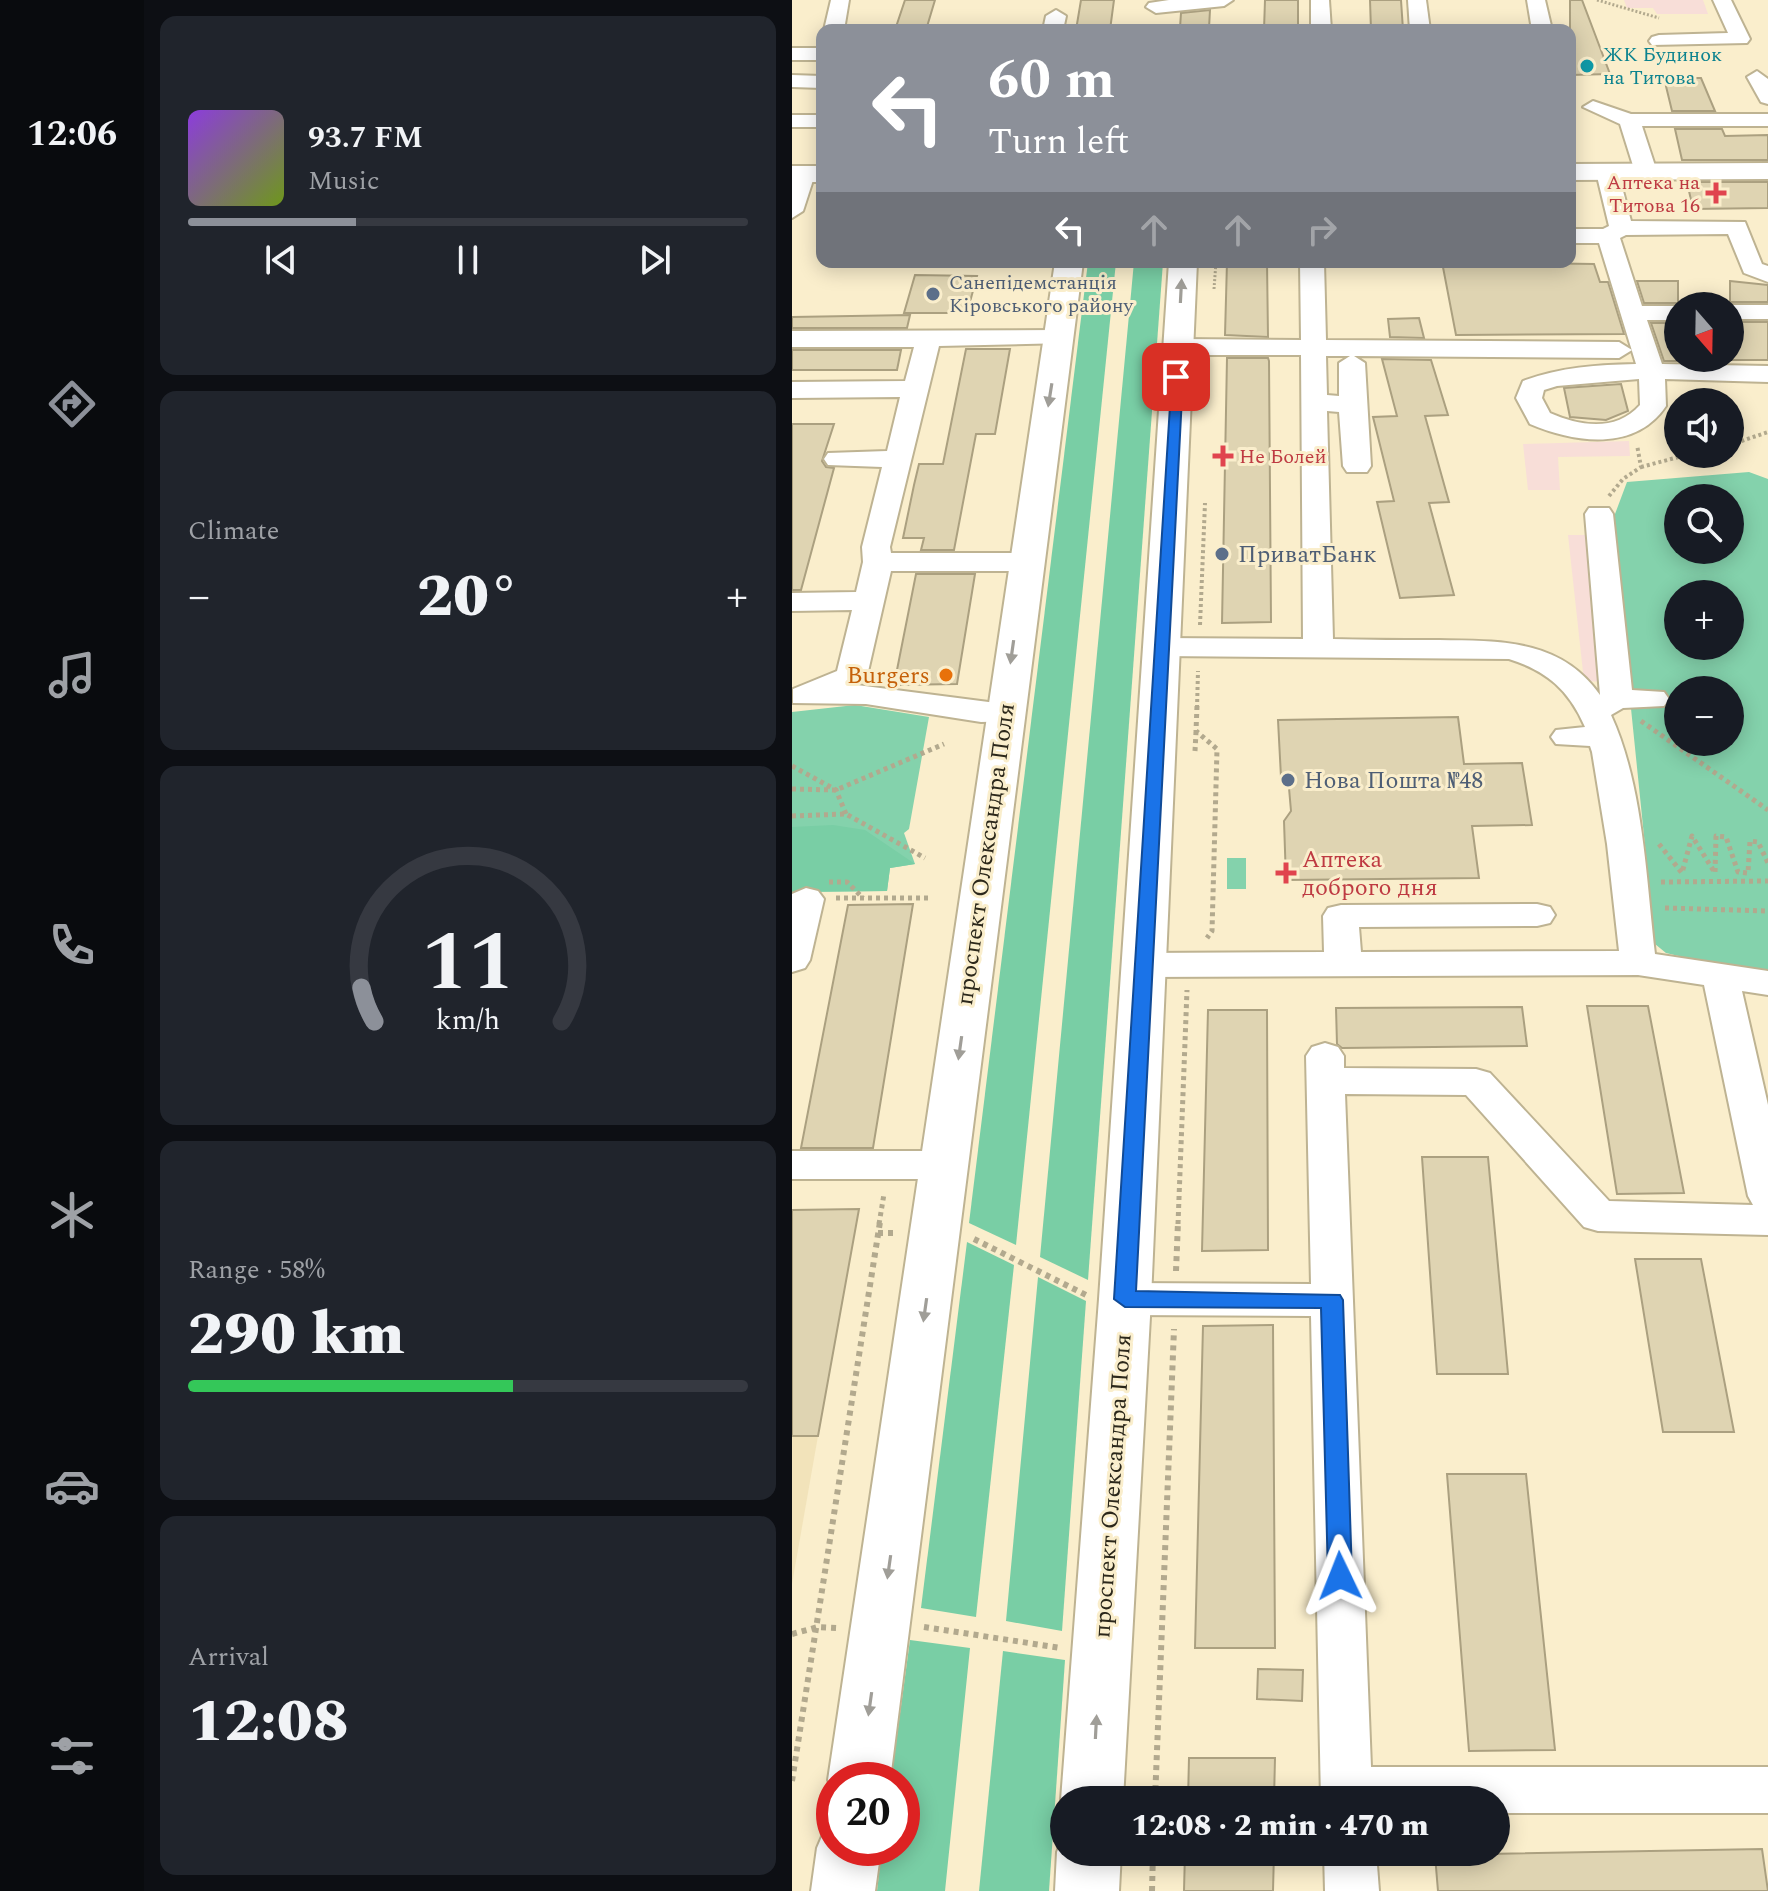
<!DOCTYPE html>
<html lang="en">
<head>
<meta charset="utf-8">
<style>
	body { margin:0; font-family:Spectral,serif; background:#20242c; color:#f1f3f6; height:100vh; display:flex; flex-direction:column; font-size:30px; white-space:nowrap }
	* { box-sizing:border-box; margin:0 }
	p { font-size:26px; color:#9ea1a6 }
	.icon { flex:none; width:44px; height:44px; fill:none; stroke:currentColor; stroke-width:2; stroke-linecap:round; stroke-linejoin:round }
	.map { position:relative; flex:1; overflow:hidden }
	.panel { display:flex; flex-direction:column; gap:16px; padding:16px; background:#0d0f14; width:648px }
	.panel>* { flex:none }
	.banner { position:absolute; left:24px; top:24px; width:760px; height:244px; border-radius:16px; box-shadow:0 4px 20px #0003; background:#8c9099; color:#fff; overflow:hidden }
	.needle { width:52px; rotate:160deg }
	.controls { position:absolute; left:872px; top:292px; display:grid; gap:16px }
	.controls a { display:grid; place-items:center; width:80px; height:80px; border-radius:50%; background:#171b24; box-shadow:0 4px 20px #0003; font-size:40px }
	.speed { position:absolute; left:24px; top:1762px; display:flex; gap:16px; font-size:40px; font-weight:700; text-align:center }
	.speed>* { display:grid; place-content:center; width:104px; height:104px; border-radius:50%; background:#171b24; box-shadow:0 4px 20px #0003; line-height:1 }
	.speed .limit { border:12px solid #d22; background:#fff; color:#111 }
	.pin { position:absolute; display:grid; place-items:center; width:68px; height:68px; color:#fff; margin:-34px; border-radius:16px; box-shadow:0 4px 12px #0006 }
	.me { position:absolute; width:88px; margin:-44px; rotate:358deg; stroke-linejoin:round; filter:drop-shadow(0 0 6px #0008) }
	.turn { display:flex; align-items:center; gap:28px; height:168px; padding:0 40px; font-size:36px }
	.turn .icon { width:104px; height:104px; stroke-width:2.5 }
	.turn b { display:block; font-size:56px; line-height:68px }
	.lanes { display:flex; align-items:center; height:76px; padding:0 40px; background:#0003; justify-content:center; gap:40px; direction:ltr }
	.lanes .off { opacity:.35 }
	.big { font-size:60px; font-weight:800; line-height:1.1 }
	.panel .card { flex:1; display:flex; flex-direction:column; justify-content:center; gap:12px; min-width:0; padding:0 28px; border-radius:16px; background:#20242c }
	.panel .dial { align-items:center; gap:0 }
	.dial svg { height:208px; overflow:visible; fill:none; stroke:#363941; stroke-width:7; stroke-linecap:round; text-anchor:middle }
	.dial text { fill:#f1f3f6; stroke:none }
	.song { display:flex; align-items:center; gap:24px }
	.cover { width:96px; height:96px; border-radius:12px; background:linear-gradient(135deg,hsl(270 70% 55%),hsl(80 70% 35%)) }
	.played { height:8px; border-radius:4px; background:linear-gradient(90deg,#8c9099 30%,#363941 30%) }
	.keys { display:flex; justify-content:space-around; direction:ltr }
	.heat { display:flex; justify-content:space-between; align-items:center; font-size:44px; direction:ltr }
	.charge { height:12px; border-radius:6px; background:linear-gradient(90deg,#34c759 58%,#363941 0) }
	.trip { position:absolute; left:258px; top:1786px; width:460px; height:80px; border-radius:40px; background:#171b24; box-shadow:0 4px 20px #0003; font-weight:800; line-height:80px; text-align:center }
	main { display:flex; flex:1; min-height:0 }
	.menu { display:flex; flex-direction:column; width:144px; justify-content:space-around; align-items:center; background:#090b0e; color:#9ea1a6 }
	.menu .icon { width:56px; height:56px }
	.menu .active { color:#8c9099 }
	.menu b { font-size:36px; color:#f1f3f6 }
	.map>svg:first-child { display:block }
	.built { fill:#f2e3ba }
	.industrial { fill:#f8ded8 }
	.green { fill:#84d2ac; fill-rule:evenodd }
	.forest { fill:#79cea5 }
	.building { fill:#dfd4b2; stroke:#aba080; stroke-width:2 }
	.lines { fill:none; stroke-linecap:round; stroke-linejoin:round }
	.minor-casing { stroke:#beb392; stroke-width:4 }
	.major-casing { stroke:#beb392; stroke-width:4 }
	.path-far3 { stroke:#b2a98e; stroke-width:3; stroke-dasharray:2 2; stroke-linecap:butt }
	.path-far2 { stroke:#b2a98e; stroke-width:4; stroke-dasharray:3 3; stroke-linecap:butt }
	.path-far1 { stroke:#b2a98e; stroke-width:5; stroke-dasharray:4 4; stroke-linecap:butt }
	.path { stroke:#b2a98e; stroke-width:6; stroke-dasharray:5 5; stroke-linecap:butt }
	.minor { fill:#fff; fill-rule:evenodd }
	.major { fill:#fff; fill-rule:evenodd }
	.oneway { fill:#a09e98 }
	.route { fill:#1a73e8; stroke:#114b97; stroke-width:2 }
	.culture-dot { fill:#0f9aa8; stroke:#faeecc; stroke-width:3 }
	.health-dot { fill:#e0444e; stroke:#faeecc; stroke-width:3 }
	.service-dot { fill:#5c6f8a; stroke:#faeecc; stroke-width:3 }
	.food-dot { fill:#e8710a; stroke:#faeecc; stroke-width:3 }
	.labels { text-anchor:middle; stroke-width:6; stroke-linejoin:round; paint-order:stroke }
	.far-culture-label { font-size:20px; fill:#0d838f; stroke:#faeecc; text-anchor:start }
	.far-health-label { font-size:20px; fill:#be3a42; stroke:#faeecc; text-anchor:end }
	.far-service-label { font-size:20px; fill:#4e5e75; stroke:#faeecc; text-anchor:start }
	.service-label { font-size:24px; fill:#4e5e75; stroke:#faeecc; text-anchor:start }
	.food-label { font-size:24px; fill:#c56008; stroke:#faeecc; text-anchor:end }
	.street-label { font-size:24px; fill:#2b271a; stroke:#faeecc }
	.health-label { font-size:24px; fill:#be3a42; stroke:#faeecc; text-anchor:start }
</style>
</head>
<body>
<main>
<nav class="menu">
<b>12:06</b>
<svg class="icon active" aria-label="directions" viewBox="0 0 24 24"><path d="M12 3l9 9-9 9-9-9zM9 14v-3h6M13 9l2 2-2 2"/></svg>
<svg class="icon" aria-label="music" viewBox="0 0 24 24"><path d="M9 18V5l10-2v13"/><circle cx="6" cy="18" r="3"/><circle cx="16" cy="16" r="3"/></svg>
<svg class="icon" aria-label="phone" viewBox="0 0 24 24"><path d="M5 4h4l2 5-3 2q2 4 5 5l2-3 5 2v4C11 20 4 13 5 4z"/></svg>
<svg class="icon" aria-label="climate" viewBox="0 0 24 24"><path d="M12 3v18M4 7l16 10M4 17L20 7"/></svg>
<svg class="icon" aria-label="car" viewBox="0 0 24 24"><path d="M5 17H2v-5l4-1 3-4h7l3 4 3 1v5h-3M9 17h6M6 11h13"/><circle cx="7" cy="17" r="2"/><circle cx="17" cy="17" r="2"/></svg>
<svg class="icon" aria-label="filters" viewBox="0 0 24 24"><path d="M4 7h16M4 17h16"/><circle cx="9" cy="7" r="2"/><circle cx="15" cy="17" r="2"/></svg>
</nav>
<section class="panel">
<div class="card">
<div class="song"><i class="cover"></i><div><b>93.7 FM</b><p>Music</p></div></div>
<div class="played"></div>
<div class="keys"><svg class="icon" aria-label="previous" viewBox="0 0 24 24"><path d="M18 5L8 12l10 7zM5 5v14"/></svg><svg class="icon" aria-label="pause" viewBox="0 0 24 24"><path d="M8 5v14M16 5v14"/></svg><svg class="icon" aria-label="next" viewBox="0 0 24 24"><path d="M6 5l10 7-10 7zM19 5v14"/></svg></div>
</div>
<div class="card"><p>Climate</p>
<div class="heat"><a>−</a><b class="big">20°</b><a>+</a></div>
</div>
<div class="card dial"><svg viewBox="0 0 100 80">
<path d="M14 69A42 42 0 1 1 86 69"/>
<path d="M14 69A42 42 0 0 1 9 56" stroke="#8c9099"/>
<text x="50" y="56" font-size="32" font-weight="700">11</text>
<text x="50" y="72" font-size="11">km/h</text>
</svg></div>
<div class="card"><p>Range · 58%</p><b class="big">290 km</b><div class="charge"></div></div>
<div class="card"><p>Arrival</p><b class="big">12:08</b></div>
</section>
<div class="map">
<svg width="976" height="1891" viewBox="0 0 976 1891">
	<rect width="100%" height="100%" fill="#faeecc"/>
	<!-- built -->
	<polygon class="built" points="0,1436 26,1436 0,1584"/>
	<!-- industrial -->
	<g class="industrial">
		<polygon points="832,0 911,0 916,14 865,14 861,8 835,8"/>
		<polygon points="837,441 838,456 766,457 768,490 736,490 731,444"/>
		<polygon points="776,535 798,535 816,682 792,681"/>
	</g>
	<!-- green -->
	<g class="green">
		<path d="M957,472L976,479V977L874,953L863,944L820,522L835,482ZM886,498H938V550H886ZM886,594H938V646H886ZM886,690H938V742H886Z"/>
		<polygon points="63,705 137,717 117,829 112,833 123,864 98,868 95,891 0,892 0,712"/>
		<rect x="435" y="858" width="19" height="31"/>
	</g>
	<!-- forest -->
	<g class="forest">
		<polygon points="296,262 324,262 224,1245 177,1223"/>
		<polygon points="342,262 371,262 296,1280 248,1257"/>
		<polygon points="41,825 73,830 123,864 98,868 95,891 0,892 0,827"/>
		<polygon points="175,1242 222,1265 184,1617 129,1608"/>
		<polygon points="246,1277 294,1301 270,1631 214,1621"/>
		<polygon points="118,1640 178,1648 153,1891 85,1891 90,1848 110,1848 110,1780 99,1780"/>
		<polygon points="211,1651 273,1660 257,1891 187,1891"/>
	</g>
	<!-- building -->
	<g class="building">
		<polygon points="113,0 143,0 134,30 103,30"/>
		<polygon points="289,0 322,0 318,30 284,30"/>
		<polygon points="473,0 506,0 506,30 472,30"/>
		<polygon points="578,0 609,0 611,30 579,30"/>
		<polygon points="778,0 790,0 818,74 778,75"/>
		<polygon points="418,10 417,28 388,28 389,13"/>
		<polygon points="872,78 909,78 923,111 880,111"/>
		<polygon points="883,129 930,129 933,136 976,135 976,160 890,160"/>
		<polygon points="895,182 976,182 976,208 901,209"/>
		<polygon points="435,262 475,262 476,337 433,335"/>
		<polygon points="650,262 802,264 808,282 816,282 832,334 664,335"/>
		<polygon points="123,275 185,276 175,313 112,313"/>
		<polygon points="845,281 886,281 886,303 852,303"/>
		<polygon points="938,281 976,285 976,302 938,302"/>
		<polygon points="118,315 115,328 0,328 0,317"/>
		<polygon points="627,318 632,338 598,337 596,319"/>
		<rect x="938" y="322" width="38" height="38"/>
		<polygon points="859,323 886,323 886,361 872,361"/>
		<polygon points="174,349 218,349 203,434 184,434 162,550 129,550 132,538 111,538 122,485 127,464 151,464"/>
		<polygon points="0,350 109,350 105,370 0,370"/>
		<polygon points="435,358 476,358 477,361 479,622 430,623"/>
		<polygon points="590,359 639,360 656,415 633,416 657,502 637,503 662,595 608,598 585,502 602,501 581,417 605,416"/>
		<polygon points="829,384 836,411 814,420 778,417 772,388"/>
		<polygon points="0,424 42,424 30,461 34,467 42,468 9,590 0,590"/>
		<polygon points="124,574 183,574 165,684 102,685"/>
		<polygon points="666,717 672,764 730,763 740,825 680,826 687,878 494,880 492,821 499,811 497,788 489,777 486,720"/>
		<polygon points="121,904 81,1148 9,1148 56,905"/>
		<polygon points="795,1006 856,1006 892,1193 825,1194"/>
		<polygon points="730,1007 735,1046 550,1048 545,1044 544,1008"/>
		<polygon points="416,1010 475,1010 476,1250 410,1251"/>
		<polygon points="630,1157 696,1157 716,1374 645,1374"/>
		<polygon points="67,1209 26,1436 0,1436 0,1210"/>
		<polygon points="843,1259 909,1259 942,1432 871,1432"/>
		<polygon points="481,1325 483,1648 403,1648 411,1326"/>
		<polygon points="655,1474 734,1474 763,1750 677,1751"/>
		<polygon points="466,1669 511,1670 510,1701 465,1699"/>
		<polygon points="397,1758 483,1758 482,1800 396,1800"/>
		<polygon points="970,1849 976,1891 646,1891 643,1855"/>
		<polygon points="393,1852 482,1852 481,1891 392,1891"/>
	</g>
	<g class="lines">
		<!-- minor casing -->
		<g class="minor-casing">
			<g id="minor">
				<polygon points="39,0 57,0 52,30 32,30"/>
				<polygon points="377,0 441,0 432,6 364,13 354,7 357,3"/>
				<polygon points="519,0 537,0 539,30 519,30"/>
				<polygon points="616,0 634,0 638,30 618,30"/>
				<polygon points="735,0 753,0 760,30 740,30"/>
				<polygon points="921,0 939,0 958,39 955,43 860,45 857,41 860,37 867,35 936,33"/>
				<polygon points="264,10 274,16 271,30 251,30 254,16"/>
				<rect x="0" y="48" width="30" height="12"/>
				<polygon points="965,71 976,79 976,104 969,102 955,77"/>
				<polygon points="0,75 30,76 30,88 0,87"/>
				<polygon points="801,101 839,114 976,114 976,126 850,126 865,172 854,179 843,172 828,124 791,107"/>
				<rect x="0" y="115" width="30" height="12"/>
				<path d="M815,165L826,172L839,221L953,222L970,264L976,266V282L952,273L936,234L834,235L828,238L850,306H887L886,320H855L870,364L976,366V382L873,379L874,406C843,452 783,443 738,424L724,398L731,381C768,367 805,365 844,364L807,243H778V229H811L817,226L804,172ZM847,379L848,405C824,432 788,426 758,413L750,398L752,390L765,386Z"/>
				<polygon points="12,167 23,174 11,211 0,218 0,177 4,169"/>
				<path d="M508,262H532L534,340L827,342L840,350L827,358L562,356L573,363L579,466L575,472H555L551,466L547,412L535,411L541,639C576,640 612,640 647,640C709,641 769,639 808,695L793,514L797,508H817L821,514L840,690L872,692L877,699L872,706L831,708L819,715C851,785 854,876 863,954L976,971V995L950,991L976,1105V1235L806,1231L792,1227L674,1095L553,1094L579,1767H976V1813H704V1800H529L519,1316L333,1315L318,1310L312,1299L318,1288L333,1283L519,1284L514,1056L520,1047L533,1043L546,1047L552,1056V1068L684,1069L698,1073L817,1201L961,1205L956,1196L912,985L846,975L351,977L338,973L333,965L338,957L351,953L532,952L531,916L536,908L549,905L745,904L758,907L763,915L758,923L745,926L567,927L569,952L827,951L815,844L800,752L798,746L764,744L759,737L764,730L793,727C777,690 755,671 717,659L369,656L358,653L354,647L358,641L369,638L511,639L509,355H386L373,347L386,339L509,340ZM534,356H558L547,363V396L535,395Z"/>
				<polygon points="938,305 976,305 976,319 938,319 938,306 932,306"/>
				<polygon points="266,330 279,338 275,343 147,346 98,547 99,553 233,553 243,556 248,562 243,568 233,571 99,571 75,676 65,685 212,704 223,707 228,714 223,721 189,722 74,704 1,703 1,689 45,671 60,610 0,611 0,593 64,592 71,562 70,547 90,467 36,465 32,459 36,453 95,451 108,397 0,398 0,382 113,381 122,347 0,347 0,331"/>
				<polygon points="14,888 26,891 32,899 18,960 13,968 0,972 0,894"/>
				<polygon points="0,1151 152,1151 166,1155 172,1165 166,1175 152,1179 0,1179"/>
				<polygon points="532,1852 584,1852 587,1891 533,1891"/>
			</g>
		</g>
		<!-- major casing -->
		<g class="major-casing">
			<g id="major">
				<polygon points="976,163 976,179 778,180 778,164"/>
				<rect x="0" y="166" width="30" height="16"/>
				<polygon points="263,262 291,262 98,1780 42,1780 42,1794 36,1780"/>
				<polygon points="377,262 405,262 359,1299 331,1800 272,1800 272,1808 269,1800 307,1299"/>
				<polygon points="42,1824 42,1848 89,1848 83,1891 19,1891 25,1848 34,1827"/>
				<polygon points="272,1836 272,1852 329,1852 327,1891 263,1891 265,1852"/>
			</g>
		</g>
		<!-- path-far3 -->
		<g class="path-far3">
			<polyline points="805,0 867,18"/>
			<polyline points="422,289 424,262"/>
		</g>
		<!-- path-far2 -->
		<g class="path-far2">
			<polyline points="938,445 976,432"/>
			<polyline points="849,467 898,454"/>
			<polyline points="817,496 831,479 849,467 845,445"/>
			<polyline points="408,625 413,503"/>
			<polyline points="405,708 406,671"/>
		</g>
		<!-- path-far1 -->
		<g class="path-far1">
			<polyline points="405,706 404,731 425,749 420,931 415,938"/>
			<polyline points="849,721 976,810"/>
			<polyline points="403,751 404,732"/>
			<polyline points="0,766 44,790 54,814"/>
			<polyline points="0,789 44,790 152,744"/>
			<polyline points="0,816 54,814 133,858"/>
			<polyline points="867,844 890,873 900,836 923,873 924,836 934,837 946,872 956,873 958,841 966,842 976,863"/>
			<polyline points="37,882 55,882 71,898"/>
			<polyline points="869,882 976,881"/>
			<polyline points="44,898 139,898"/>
			<polyline points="873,908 976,911"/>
			<polyline points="87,1224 92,1194"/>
			<polyline points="386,1224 395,990"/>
		</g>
		<!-- path -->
		<g class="path">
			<polyline points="86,1233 105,1233"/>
			<polyline points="182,1239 294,1295"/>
			<polyline points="384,1271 386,1222"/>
			<polyline points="132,1627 269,1648"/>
			<polyline points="0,1634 26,1627 46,1628"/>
			<polyline points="0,1781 88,1222"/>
			<polyline points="363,1800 382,1329"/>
			<polyline points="360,1891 361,1852"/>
		</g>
		<!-- minor -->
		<use href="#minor" class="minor"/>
		<!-- major -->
		<use href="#major" class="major"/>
	</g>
	<!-- one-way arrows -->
	<defs><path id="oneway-solid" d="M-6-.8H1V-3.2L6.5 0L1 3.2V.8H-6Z" transform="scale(2)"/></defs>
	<g class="oneway">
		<use href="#oneway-solid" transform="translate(389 291) rotate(-87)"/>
		<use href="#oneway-solid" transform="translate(258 395) rotate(99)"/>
		<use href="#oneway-solid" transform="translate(220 652) rotate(98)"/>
		<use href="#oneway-solid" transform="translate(168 1048) rotate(98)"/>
		<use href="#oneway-solid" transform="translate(133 1310) rotate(98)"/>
		<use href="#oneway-solid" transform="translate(97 1567) rotate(98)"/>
		<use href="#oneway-solid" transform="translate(78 1704) rotate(98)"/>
		<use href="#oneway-solid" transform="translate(304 1727) rotate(-87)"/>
	</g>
	<!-- route -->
	<polygon class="route" points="380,374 391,377 344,1291 548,1295 551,1300 560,1576 557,1583 548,1586 540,1583 536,1576 529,1308 333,1307 322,1299"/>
	<!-- markers -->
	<circle class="culture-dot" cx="795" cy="66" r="8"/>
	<g class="health-dot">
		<path d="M920 181h8v8h8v8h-8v8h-8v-8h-8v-8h8z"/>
		<path d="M427 444h8v8h8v8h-8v8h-8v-8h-8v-8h8z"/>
		<path d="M490 861h8v8h8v8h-8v8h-8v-8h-8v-8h8z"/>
	</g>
	<g class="service-dot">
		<circle cx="141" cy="294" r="8"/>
		<circle cx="430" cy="554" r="8"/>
		<circle cx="496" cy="780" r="8"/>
	</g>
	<circle class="food-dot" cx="154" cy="675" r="8"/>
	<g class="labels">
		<!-- far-culture labels -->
		<g class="far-culture-label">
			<text x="811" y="61">ЖК Будинок<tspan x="811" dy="23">на Титова</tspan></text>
		</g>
		<!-- far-health labels -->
		<g class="far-health-label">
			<text x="908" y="189">Аптека на<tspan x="908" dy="23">Титова 16</tspan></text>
			<text x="447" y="463" text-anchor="start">Не Болей</text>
		</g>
		<!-- far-service labels -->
		<g class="far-service-label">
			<text x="157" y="289">Санепідемстанція<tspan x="157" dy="23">Кіровського району</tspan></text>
		</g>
		<!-- service labels -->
		<g class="service-label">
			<text x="446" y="562">ПриватБанк</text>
			<text x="512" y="788">Нова Пошта №48</text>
		</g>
		<!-- food labels -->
		<g class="food-label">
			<text x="138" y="683">Burgers</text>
		</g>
		<!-- street labels -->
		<g class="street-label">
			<text transform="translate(193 854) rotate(-82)" y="8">проспект Олександра Поля</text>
			<text transform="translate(320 1486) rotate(-86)" y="8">проспект Олександра Поля</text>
		</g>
		<!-- health labels -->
		<g class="health-label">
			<text x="510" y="867">Аптека<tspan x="510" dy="28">доброго дня</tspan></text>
		</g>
	</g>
</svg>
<div class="controls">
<a><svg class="needle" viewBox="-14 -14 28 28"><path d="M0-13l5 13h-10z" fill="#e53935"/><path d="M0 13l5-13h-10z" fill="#9ea1a6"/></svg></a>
<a><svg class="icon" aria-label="sound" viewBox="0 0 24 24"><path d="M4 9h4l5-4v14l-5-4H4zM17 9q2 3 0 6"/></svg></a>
<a><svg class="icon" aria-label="search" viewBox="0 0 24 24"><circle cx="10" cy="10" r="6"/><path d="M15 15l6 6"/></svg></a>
<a>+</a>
<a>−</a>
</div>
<div class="speed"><div class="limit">20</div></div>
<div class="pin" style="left:384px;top:377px;background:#d93025"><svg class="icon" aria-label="arrive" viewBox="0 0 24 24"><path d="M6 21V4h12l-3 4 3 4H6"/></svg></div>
<svg class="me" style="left:548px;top:1576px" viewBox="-20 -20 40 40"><path d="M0-17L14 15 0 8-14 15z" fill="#1a73e8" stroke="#fff" stroke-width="4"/></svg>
<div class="trip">12:08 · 2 min · 470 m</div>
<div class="banner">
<div class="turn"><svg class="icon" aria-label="left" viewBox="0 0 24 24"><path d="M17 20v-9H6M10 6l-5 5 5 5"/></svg><div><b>60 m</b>Turn left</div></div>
<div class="lanes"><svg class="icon" aria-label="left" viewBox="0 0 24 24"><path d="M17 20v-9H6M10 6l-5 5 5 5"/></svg><svg class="icon off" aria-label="ahead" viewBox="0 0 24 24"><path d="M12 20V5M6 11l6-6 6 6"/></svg><svg class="icon off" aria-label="ahead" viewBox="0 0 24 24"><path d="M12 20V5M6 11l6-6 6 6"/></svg><svg class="icon off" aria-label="right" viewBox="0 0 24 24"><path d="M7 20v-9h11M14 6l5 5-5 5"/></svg></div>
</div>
</div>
</main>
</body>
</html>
